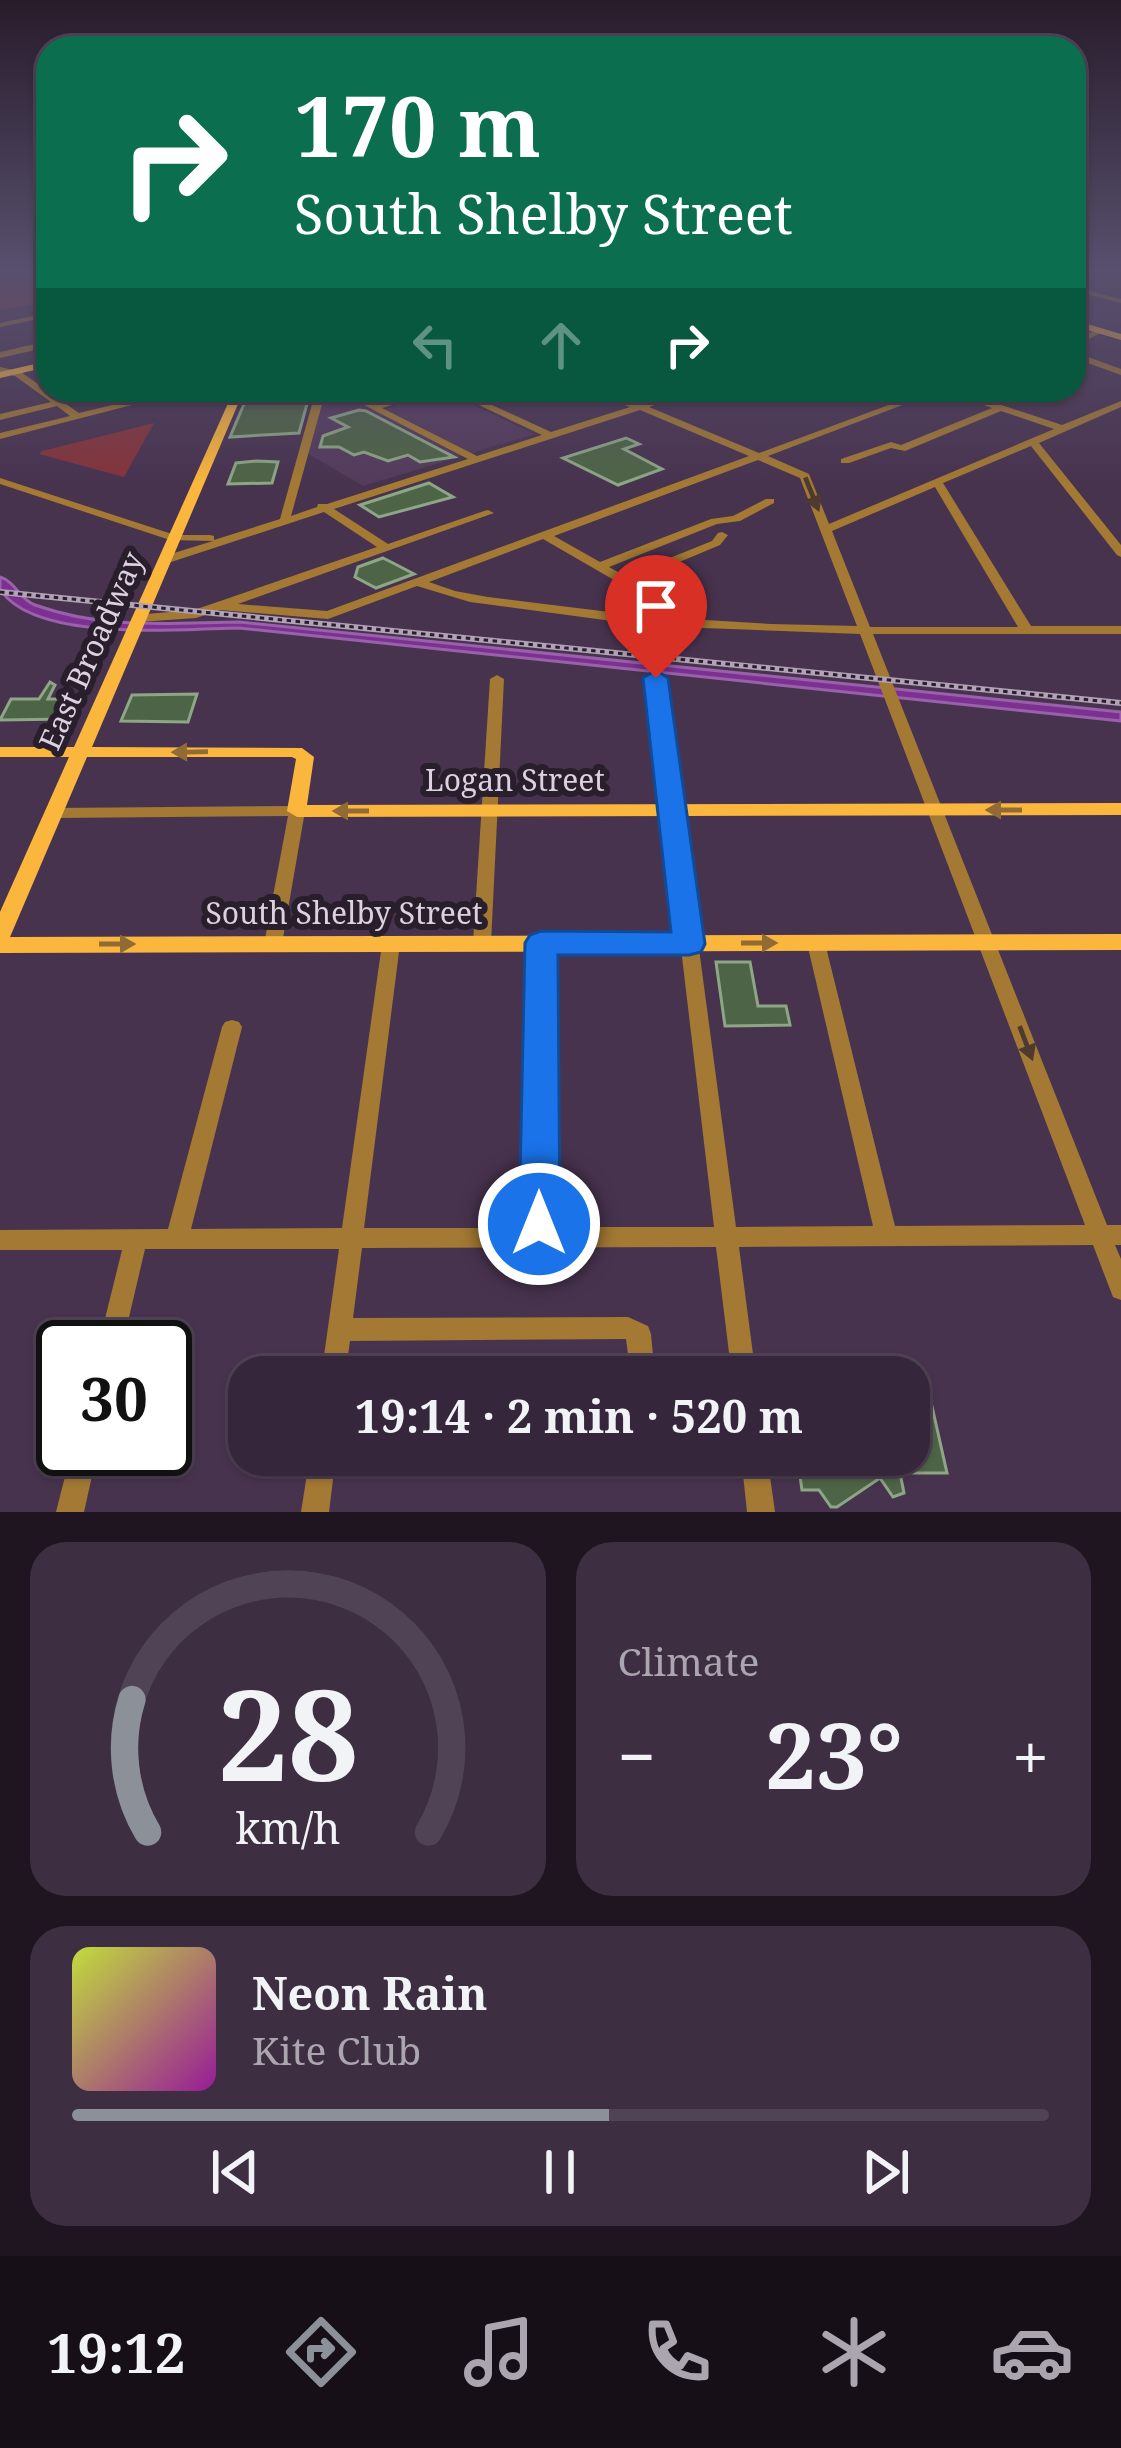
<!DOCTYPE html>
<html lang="en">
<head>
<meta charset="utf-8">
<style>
	body { margin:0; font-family:"Noto Serif",serif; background:#3d2e42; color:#f1f3f6; height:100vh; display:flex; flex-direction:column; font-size:45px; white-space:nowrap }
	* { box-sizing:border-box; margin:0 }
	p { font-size:39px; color:#aaa5af }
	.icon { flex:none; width:66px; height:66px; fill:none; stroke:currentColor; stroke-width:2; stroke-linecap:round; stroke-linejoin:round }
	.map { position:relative; height:1512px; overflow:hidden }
	.panel { display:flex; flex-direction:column; gap:30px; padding:30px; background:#1e1520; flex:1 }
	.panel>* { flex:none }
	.banner { position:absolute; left:36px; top:36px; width:1050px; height:366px; border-radius:36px; box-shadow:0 3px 9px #0004,0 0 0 3px #504355; background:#0b6e4f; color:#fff; overflow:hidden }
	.speed { position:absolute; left:36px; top:1320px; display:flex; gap:24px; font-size:60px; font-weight:700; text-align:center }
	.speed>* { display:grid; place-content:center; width:156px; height:156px; border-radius:50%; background:#36263b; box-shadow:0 3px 9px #0004,0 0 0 3px #504355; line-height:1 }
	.speed .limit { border:6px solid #111; border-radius:18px; background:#fff; color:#111 }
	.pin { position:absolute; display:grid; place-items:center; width:102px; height:102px; color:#fff; margin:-123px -51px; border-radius:50% 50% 50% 0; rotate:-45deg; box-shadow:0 0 12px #0007 }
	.pin .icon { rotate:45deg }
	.me { position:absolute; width:132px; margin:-66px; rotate:0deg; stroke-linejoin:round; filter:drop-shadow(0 0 9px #0008) }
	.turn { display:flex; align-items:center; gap:42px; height:252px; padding:0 60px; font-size:54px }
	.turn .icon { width:156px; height:156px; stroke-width:2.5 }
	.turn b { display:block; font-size:84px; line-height:102px }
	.lanes { display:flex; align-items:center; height:114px; padding:0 60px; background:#0003; justify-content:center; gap:60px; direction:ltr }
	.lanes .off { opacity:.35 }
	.big { font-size:90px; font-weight:700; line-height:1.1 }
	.panel .tile { flex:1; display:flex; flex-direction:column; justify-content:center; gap:18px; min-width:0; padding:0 42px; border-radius:36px; background:#3d2e42 }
	.panel .dial { align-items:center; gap:0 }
	.dial svg { height:312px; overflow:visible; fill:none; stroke:#504355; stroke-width:7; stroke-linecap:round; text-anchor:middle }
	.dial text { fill:#f1f3f6; stroke:none }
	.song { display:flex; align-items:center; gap:36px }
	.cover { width:144px; height:144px; border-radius:18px; background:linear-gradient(135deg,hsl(70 70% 55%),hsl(300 70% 35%)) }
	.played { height:12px; border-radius:6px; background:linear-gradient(90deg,#8c9099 55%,#504355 55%) }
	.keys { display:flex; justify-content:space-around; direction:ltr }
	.heat { display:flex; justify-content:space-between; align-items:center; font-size:66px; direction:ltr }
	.panel .tiles { flex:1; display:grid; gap:30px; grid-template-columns:1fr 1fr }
	.tile:last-child { grid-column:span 2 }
	.trip { position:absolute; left:228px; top:1356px; width:702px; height:120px; border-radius:36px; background:#36263b; box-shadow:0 3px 9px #0004,0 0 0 3px #504355; font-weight:700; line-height:120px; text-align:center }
	.menu { display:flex; height:192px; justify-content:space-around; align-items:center; background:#160f18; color:#aaa5af }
	.menu .icon { width:84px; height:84px }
	.menu .selected { color:#8c9099 }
	.menu b { font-size:54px; color:#f1f3f6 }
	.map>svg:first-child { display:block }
	.built { fill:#543b5c }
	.green { fill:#84343b }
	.water { fill:#7c3192; stroke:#9961aa; stroke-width:3 }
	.building { fill:#4e6446; stroke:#8da685; stroke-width:3 }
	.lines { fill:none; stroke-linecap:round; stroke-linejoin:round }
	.minor { fill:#a37933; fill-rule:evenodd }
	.major { fill:#fbb73d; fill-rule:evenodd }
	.rail-casing { stroke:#b2a2b7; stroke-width:6 }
	.rail { stroke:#291f2c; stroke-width:3; stroke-dasharray:4.5; stroke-linecap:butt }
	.oneway { fill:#4e3a2e }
	.oneway2 { fill:#926b34 }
	.route { fill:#1a73e8; stroke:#114b97; stroke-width:3 }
	.labels { text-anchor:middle; stroke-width:12; stroke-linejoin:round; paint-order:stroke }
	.street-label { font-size:30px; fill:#ddd0e1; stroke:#291f2c }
</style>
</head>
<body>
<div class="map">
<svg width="1121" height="1512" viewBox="0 0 1121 1512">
	<rect width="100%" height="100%" fill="#48334f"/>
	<!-- built -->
	<polygon class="built" points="324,390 377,411 445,392 535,434 363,486 307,453"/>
	<!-- green -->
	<g class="green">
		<polygon points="0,272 48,272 48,301 0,311"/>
		<polygon points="154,423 124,477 39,454 42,451"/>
	</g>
	<!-- water -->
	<path class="water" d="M0,577C16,582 19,599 35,605C106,630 166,623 240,622L1121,712V721L239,628C182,629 34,643 0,589Z"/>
	<!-- building -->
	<g class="building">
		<polygon points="310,393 299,433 230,437 247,397"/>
		<polygon points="359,410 366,411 454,457 420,462 408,455 388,461 364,452 354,455 339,447 320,447 323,436 348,427 331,418"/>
		<polygon points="626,438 639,444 624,449 662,469 618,485 563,458"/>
		<polygon points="257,461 278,462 272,483 228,484 236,463"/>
		<polygon points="429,483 453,497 379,517 360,505"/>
		<polygon points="383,558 393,563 414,574 376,588 355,577 358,567"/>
		<polygon points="50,682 55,685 48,699 77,699 67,719 0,720 11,699 39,699"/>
		<polygon points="197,694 188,722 121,721 132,695"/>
		<polygon points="716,962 750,962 758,1006 786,1006 790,1025 725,1026"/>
		<polygon points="909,1390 917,1390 920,1402 931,1402 947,1473 900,1473 904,1493 893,1497 880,1478 837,1507 831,1507 819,1490 802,1490 797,1455 909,1455"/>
	</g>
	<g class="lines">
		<!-- minor -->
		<g class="minor">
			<polygon points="1074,287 1121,299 1121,303 1074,291"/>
			<polygon points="48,313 48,317 0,327 0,323"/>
			<polygon points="1098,329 1105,331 1074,346 1074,340"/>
			<polygon points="48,341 48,347 0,358 0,352"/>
			<polygon points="1074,352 1121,369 1121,375 1074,358"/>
			<polygon points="0,367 21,372 79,413 174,390 190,390 0,439 0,433 70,416 57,406 0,420 0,414 51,402 15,376 0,373"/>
			<path d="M316,390H326L291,516L317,507L318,504H327L468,459L335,390H347L375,404L427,390H443L382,408L477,456L542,435L447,390H459L551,432L630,407L584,390C603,390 617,399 635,402C654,405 675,390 696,390L649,407L759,453L929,390H956L1062,425L1121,401V407L1039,443L1121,545V557L1117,555L1031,446L943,483L1031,626H1121V634H873L1107,1225H1121V1245H1115L1121,1259V1300L1113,1297L1093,1245L739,1247L756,1377H732L716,1247L362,1248L353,1318L628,1317L648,1326L651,1334L655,1377H631L626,1339L350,1341L345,1377H321L339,1249H145L122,1347H98L122,1250H0V1230L168,1229L222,1027L225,1022L232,1020L239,1022L242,1027L191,1229L342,1228L382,944L385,940H397L400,944L364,1228H528L532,943L535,939H547L550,943V1227H714L649,678L656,674L663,678L736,1227L873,1226L807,943L810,939H822L825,943L895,1226L1085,1225L860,634L649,626L470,602L417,586L328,619L220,610L196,618L139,622L134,621V615L194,610L377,547L324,512L165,564L161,563V557L213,541L170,540L0,484V478L175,535H210L214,536V540L280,519ZM942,390L992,408L901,445L891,442L841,459V463H849L891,448L905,451L1001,411L1054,429L829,524L809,474L768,456ZM640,410L749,456L327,611L238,604L494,513L488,510L484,511L388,544L334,509ZM758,460L800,478L857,626L771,624L655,617L652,593L634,581L720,545L728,535L722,532L718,533L712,541L625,576L609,567L717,524L740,521L774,503V499H766L733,516L711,519L600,562L554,536ZM935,487L1018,627H870L832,531ZM543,539L640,595L642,616L488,597L455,591L429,582Z"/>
			<polygon points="497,675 504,679 491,943 488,947 476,947 473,943 490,679"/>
			<polygon points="297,806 305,811 282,944 279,948 267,948 264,944 288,816 53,818 45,813 53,808"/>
			<polygon points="72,1449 98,1449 84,1512 56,1512"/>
			<polygon points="310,1455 336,1455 329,1512 301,1512"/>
			<polygon points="741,1455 767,1455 775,1512 747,1512"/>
		</g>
		<!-- major -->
		<g class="major">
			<polygon points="1074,320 1121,334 1121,340 1074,326"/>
			<polygon points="48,361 48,367 0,378 0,372"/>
			<polygon points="234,390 244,390 92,747 302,748 314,757 307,805 1121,803 1121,815 297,817 287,811 296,759 292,757 87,757 10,937 1121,934 1121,950 0,953 0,912 69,757 0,757 0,747 74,747"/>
		</g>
		<!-- rail casing -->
		<g class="rail-casing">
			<polyline id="rail" points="0,592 1121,703"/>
		</g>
		<!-- rail -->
		<use href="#rail" class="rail"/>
	</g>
	<!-- one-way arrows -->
	<defs><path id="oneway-solid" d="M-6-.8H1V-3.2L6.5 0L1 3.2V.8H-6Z" transform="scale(3)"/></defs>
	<g class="oneway">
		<use href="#oneway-solid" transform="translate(812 494) rotate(68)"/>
		<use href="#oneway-solid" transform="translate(1026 1043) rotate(69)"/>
	</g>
	<g class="oneway2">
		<use href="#oneway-solid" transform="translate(190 752) rotate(179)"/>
		<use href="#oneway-solid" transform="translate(1004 810) rotate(180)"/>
		<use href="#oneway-solid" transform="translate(351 811) rotate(180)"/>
		<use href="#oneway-solid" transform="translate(759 943)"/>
		<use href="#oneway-solid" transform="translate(117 944)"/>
	</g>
	<!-- sky -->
	<linearGradient id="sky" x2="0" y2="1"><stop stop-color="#281c2b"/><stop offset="0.56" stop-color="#58506e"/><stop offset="1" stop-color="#58506e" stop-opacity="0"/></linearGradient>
	<rect width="1121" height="484" fill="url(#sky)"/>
	<!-- route -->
	<polygon class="route" points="656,670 668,678 705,944 701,952 689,955 558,955 560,1224 554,1236 539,1242 525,1236 519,1224 525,943 530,935 541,931 671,932 643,678"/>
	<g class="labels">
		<!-- street labels -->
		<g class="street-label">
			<text transform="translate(92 651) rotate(-66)" y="10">East Broadway</text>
			<text x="515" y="791">Logan Street</text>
			<text x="344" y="924">South Shelby Street</text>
		</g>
	</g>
</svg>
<div class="speed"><div class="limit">30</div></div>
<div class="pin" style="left:656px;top:678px;background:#d93025"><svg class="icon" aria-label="arrive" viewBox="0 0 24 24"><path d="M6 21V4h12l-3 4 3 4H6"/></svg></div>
<svg class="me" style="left:539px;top:1224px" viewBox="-20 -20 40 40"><circle r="17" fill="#1a73e8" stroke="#fff" stroke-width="3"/><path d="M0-11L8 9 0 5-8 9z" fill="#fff"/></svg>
<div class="trip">19:14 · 2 min · 520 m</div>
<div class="banner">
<div class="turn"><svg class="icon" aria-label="right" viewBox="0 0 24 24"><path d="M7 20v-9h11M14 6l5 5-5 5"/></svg><div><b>170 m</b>South Shelby Street</div></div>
<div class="lanes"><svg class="icon off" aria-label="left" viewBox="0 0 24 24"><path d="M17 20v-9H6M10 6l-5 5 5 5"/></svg><svg class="icon off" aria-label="ahead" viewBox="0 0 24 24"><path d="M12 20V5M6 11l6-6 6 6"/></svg><svg class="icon" aria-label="right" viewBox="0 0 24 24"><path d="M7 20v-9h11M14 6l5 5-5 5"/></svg></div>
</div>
</div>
<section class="panel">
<div class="tiles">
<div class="tile dial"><svg viewBox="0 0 100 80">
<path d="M14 69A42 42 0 1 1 86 69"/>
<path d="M14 69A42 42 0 0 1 10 35" stroke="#8c9099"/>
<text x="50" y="56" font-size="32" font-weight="700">28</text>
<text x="50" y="72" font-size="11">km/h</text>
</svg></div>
<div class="tile"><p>Climate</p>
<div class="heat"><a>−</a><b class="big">23°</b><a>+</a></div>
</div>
<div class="tile">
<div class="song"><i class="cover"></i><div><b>Neon Rain</b><p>Kite Club</p></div></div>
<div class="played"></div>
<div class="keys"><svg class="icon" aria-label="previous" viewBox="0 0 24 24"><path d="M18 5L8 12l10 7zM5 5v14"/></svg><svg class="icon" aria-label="pause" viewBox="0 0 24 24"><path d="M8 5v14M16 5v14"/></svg><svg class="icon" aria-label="next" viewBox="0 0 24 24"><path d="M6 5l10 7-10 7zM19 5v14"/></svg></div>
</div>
</div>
</section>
<nav class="menu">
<b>19:12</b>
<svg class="icon selected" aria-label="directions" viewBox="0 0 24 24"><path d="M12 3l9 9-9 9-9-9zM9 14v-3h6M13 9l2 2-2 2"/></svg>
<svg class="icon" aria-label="music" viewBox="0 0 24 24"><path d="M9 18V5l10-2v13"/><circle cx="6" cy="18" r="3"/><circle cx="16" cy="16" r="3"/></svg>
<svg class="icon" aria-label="phone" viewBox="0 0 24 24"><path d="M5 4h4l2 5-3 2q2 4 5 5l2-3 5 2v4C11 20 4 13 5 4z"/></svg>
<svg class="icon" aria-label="climate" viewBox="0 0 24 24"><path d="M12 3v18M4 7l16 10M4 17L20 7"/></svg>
<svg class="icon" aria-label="car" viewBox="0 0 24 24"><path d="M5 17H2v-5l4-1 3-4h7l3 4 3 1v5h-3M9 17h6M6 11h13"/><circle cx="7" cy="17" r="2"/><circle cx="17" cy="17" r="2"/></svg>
</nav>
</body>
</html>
